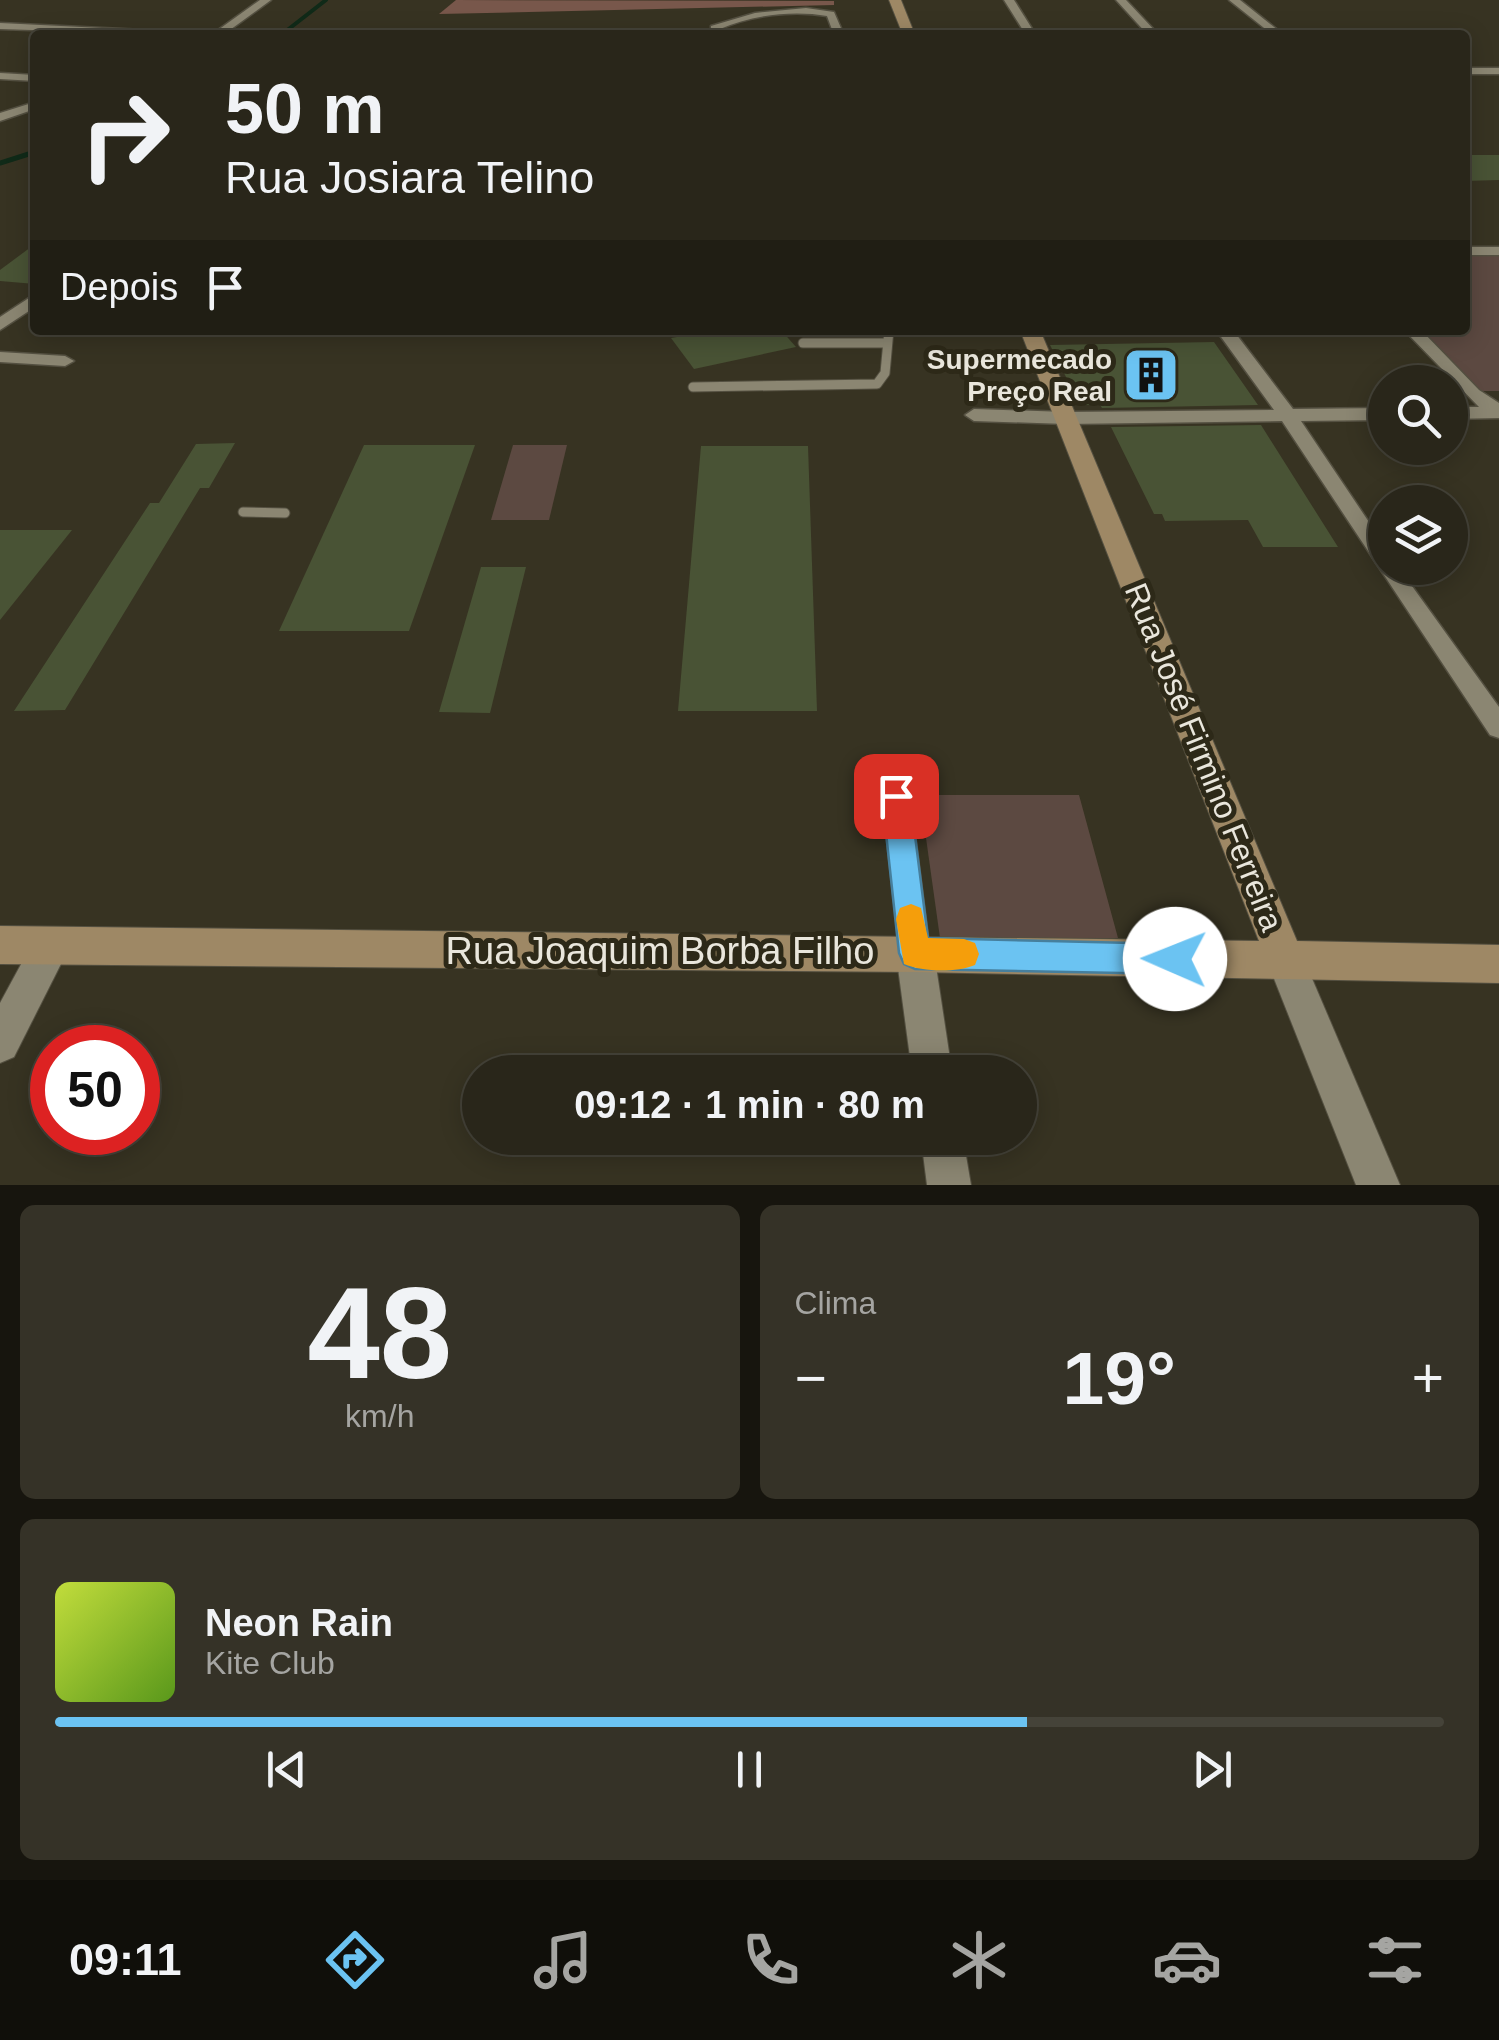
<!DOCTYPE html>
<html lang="pt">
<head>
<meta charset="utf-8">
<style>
	body { margin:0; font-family:Helvetica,sans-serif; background:#353227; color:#f1f3f6; height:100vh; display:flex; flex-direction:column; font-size:38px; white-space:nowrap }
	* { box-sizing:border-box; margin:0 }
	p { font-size:32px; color:#a5a5a2 }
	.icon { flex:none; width:55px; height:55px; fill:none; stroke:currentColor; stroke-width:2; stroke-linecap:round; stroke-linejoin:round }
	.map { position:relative; height:1185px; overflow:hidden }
	.sheet { display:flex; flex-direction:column; gap:20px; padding:20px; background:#17150e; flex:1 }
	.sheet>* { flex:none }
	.hud { position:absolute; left:30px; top:30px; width:1440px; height:305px; border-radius:10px; box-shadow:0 5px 25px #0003,0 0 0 2px #454339; background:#29261a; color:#f1f3f6; overflow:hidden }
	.tools { position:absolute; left:1368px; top:365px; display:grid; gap:20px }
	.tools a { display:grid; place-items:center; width:100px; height:100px; border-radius:50%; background:#29261a; box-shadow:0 5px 25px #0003,0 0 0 2px #454339; font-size:50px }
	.speed { position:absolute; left:30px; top:1025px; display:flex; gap:20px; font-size:50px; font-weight:700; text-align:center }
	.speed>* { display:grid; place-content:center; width:130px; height:130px; border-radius:50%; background:#29261a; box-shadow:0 5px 25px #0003,0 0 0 2px #454339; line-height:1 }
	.speed .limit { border:15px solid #d22; background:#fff; color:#111 }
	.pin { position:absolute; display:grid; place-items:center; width:85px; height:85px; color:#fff; margin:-42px; border-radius:20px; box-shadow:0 5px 15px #0006 }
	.me { position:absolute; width:110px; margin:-55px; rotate:271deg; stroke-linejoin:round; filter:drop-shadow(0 0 8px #0008) }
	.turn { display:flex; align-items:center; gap:35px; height:210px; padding:0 30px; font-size:45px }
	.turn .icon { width:130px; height:130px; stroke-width:2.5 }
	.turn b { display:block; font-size:70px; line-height:85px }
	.then { display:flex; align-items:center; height:95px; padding:0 30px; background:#0003; gap:20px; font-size:38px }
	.big { font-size:75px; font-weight:800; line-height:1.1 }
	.sheet .card { flex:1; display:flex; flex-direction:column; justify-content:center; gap:15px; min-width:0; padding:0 35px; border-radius:15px; background:#353227 }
	.sheet .dial { align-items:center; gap:0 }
	.dial b { font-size:130px; line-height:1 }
	.song { display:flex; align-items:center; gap:30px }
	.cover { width:120px; height:120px; border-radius:15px; background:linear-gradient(135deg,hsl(70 70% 55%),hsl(90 70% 35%)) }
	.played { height:10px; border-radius:5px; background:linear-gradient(90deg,#6bc3f2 70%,#454339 70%) }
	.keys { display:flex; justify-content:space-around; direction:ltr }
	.heat { display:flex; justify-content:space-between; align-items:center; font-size:55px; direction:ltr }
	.sheet .tiles { flex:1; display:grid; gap:20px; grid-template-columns:1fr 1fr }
	.card:last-child { grid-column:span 2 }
	.trip { position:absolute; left:462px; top:1055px; width:575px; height:100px; border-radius:50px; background:#29261a; box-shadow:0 5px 25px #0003,0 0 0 2px #454339; font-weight:800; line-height:100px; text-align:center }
	.dock { display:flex; height:160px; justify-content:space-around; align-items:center; background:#100f0a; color:#a5a5a2 }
	.dock .icon { width:70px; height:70px }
	.dock .current { color:#6bc3f2 }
	.dock b { font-size:45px; color:#f1f3f6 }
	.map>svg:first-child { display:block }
	.green { fill:#5c4941 }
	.forest { fill:#78574b }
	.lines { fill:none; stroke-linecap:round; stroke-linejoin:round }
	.stream-far1 { stroke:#102a18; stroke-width:4 }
	.stream { stroke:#102a18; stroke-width:5 }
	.building { fill:#495335 }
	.service-casing { stroke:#545041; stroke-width:11 }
	.minor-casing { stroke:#545041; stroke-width:3 }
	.tertiary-casing { stroke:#545041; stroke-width:2 }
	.secondary-casing { stroke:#545041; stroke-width:2 }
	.service { stroke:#8b8672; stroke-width:9 }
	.minor { fill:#8b8672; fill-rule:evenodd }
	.tertiary { fill:#8b8672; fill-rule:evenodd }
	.secondary { fill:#9e8865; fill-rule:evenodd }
	.route { fill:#6bc3f2; stroke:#467f9d; stroke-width:2.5 }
	.slow { fill:#f59e0b }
	.labels { text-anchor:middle; stroke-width:10; stroke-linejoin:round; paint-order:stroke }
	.far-poi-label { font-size:28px; font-weight:bold; fill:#e9e6dc; stroke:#2d2918; text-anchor:end }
	.street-label { font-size:32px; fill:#e9e6dc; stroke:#2d2918 }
	.near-street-label { font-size:38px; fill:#e9e6dc; stroke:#2d2918 }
</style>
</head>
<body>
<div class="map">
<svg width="1499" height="1185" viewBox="0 0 1499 1185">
	<rect width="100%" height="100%" fill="#373322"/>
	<!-- green -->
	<g class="green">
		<polygon points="1465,255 1499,255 1499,391 1474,391 1421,330 1465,330"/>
		<polygon points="513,445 567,445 549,520 491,520"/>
		<polygon points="920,795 1079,795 1118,938 940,938"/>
	</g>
	<!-- forest -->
	<polygon class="forest" points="456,0 834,1 834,5 439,14"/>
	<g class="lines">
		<!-- stream-far1 -->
		<polyline class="stream-far1" points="281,35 326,0"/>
		<!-- stream -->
		<polyline class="stream" points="0,163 35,152"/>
	</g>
	<!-- building -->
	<g class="building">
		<polygon points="1465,155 1499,155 1499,180 1465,181"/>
		<polygon points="35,244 35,284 0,281 0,270"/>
		<polygon points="718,330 781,330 796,347 694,369 671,338"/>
		<polygon points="1214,342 1258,405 1102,408 1100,405 1080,405 1050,345"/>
		<polygon points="1261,425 1338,547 1263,547 1248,520 1165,521 1162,514 1154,514 1111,427"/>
		<polygon points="235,443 209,488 200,488 65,710 14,711 150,503 159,503 196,444"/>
		<polygon points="364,445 475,445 409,631 279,631"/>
		<polygon points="701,446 808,446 817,711 678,711"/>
		<polygon points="0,530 72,530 0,620"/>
		<polygon points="481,567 526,567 490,713 439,712"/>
	</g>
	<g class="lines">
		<!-- service casing -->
		<g class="service-casing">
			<g id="service">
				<polyline points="803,343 887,343"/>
				<polyline points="693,387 877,384 885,373 889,330"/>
				<polyline points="243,512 285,513"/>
			</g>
		</g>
		<!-- minor casing -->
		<g class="minor-casing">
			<g id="minor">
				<polygon points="260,0 271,0 223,35 211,35"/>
				<polygon points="1004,0 1014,0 1036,35 1026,35"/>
				<polygon points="1116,0 1126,0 1159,35 1148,35"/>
				<polygon points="1229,0 1240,0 1284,35 1273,35"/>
				<path d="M806,8L834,12L844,35H834L827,16C793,10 751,15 720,29L721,35H711V26L755,13Z"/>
				<polygon points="0,23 184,32 189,35 0,29"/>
				<rect x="1465" y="68" width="34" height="6"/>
				<polygon points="0,73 35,75 35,81 0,79"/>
				<polygon points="35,102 35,109 0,121 0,113"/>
				<rect x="1465" y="247" width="34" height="8"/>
				<polygon points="35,294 35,307 0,330 0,317"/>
				<polygon points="1216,330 1233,330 1293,409 1385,408 1385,420 1301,421 1385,546 1385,568 1399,568 1499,707 1499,738 1490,735 1282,421 1066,424 974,421 965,415 974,409 1066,412 1274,410"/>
				<polygon points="1404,330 1421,330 1479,390 1499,403 1499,418 1450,419 1450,407 1479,407"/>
				<polygon points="0,352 65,356 74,361 65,366 0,362"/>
				<polygon points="896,784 906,787 910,796 930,953 926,964 915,968 904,964 900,953 882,796 886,787"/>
			</g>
		</g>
		<!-- tertiary casing -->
		<g class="tertiary-casing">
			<g id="tertiary">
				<polygon points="51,927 64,933 70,946 14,1057 0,1063 0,1003 38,933"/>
				<polygon points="915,934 928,940 934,953 952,1072 912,1072 896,953 902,940"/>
				<polygon points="1286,942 1299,948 1400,1185 1356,1185 1267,961 1273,948"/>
				<polygon points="921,1138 963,1138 971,1185 927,1185"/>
			</g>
		</g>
		<!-- secondary casing -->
		<g class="secondary-casing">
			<g id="secondary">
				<polygon points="889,0 901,0 915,35 903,35"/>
				<polygon points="1020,330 1040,330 1297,941 1499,945 1499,983 915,972 0,964 0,926 1259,941"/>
			</g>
		</g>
		<!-- service -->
		<use href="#service" class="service"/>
		<!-- minor -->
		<use href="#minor" class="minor"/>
		<!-- tertiary -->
		<use href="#tertiary" class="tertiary"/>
		<!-- secondary -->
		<use href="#secondary" class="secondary"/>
	</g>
	<!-- route -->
	<polygon class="route" points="896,783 906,787 910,796 928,938 1175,944 1186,948 1190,959 1186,970 1175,974 915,969 904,964 899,953 882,796 886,787"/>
	<!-- slow -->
	<path class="slow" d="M911,904L921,908L928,938L964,939L975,943L979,954L975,965C955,973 923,972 904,964L896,919L900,908Z"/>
	<!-- icons -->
	<defs>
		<g id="building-square" transform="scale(2.875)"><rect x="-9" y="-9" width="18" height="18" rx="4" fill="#6bc3f2" stroke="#2d2918"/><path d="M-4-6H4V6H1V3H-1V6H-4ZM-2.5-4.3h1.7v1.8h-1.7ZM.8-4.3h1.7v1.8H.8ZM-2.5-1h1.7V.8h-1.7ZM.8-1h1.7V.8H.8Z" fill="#111"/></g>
	</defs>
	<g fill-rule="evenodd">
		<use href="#building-square" x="1151" y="375"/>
	</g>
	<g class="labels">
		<!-- far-poi labels -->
		<g class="far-poi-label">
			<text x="1112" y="369">Supermecado<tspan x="1112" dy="32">Preço Real</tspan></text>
		</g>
		<!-- street labels -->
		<g class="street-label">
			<text transform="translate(1204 757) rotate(68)" y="11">Rua José Firmino Ferreira</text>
		</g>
		<!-- near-street labels -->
		<g class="near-street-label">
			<text x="660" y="964">Rua Joaquim Borba Filho</text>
		</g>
	</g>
</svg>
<div class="tools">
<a><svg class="icon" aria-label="search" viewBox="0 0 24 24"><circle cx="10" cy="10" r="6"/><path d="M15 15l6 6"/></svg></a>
<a><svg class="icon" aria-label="layers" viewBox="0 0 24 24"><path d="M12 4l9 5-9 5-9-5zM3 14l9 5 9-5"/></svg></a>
</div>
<div class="speed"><div class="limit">50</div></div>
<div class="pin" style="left:896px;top:796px;background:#d93025"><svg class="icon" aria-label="arrive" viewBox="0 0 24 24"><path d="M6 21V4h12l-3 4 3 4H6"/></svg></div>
<svg class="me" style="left:1175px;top:959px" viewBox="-20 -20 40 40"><circle r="19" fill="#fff"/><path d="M0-13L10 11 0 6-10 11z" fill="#6bc3f2"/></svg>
<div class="trip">09:12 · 1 min · 80 m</div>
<div class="hud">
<div class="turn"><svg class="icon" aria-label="right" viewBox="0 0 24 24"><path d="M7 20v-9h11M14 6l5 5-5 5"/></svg><div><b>50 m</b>Rua Josiara Telino</div></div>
<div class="then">Depois<svg class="icon" aria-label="arrive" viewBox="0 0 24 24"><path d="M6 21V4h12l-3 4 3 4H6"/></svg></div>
</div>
</div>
<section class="sheet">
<div class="tiles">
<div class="card dial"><b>48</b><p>km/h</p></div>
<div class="card"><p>Clima</p>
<div class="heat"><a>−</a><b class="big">19°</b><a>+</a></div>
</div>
<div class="card">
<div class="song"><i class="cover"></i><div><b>Neon Rain</b><p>Kite Club</p></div></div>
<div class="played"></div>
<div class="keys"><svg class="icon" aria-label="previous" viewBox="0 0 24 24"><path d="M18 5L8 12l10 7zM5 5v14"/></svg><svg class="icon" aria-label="pause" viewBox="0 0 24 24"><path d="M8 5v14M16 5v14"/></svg><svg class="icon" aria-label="next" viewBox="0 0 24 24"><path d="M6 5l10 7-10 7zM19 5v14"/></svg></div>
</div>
</div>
</section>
<nav class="dock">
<b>09:11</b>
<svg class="icon current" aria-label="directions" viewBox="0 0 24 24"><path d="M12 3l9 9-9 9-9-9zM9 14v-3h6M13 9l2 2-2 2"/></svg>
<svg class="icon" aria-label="music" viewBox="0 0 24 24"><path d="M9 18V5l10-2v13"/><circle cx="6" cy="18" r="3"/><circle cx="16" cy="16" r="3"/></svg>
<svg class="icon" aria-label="phone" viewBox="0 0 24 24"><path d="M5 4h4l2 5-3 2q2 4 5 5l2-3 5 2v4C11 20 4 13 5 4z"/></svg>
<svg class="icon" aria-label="climate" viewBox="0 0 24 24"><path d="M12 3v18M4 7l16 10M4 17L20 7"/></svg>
<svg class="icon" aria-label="car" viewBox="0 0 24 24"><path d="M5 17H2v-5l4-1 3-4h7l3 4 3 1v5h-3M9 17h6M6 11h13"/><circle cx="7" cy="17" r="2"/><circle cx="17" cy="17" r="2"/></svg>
<svg class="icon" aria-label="filters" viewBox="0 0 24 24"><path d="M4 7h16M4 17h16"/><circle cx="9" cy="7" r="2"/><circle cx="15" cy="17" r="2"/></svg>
</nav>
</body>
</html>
